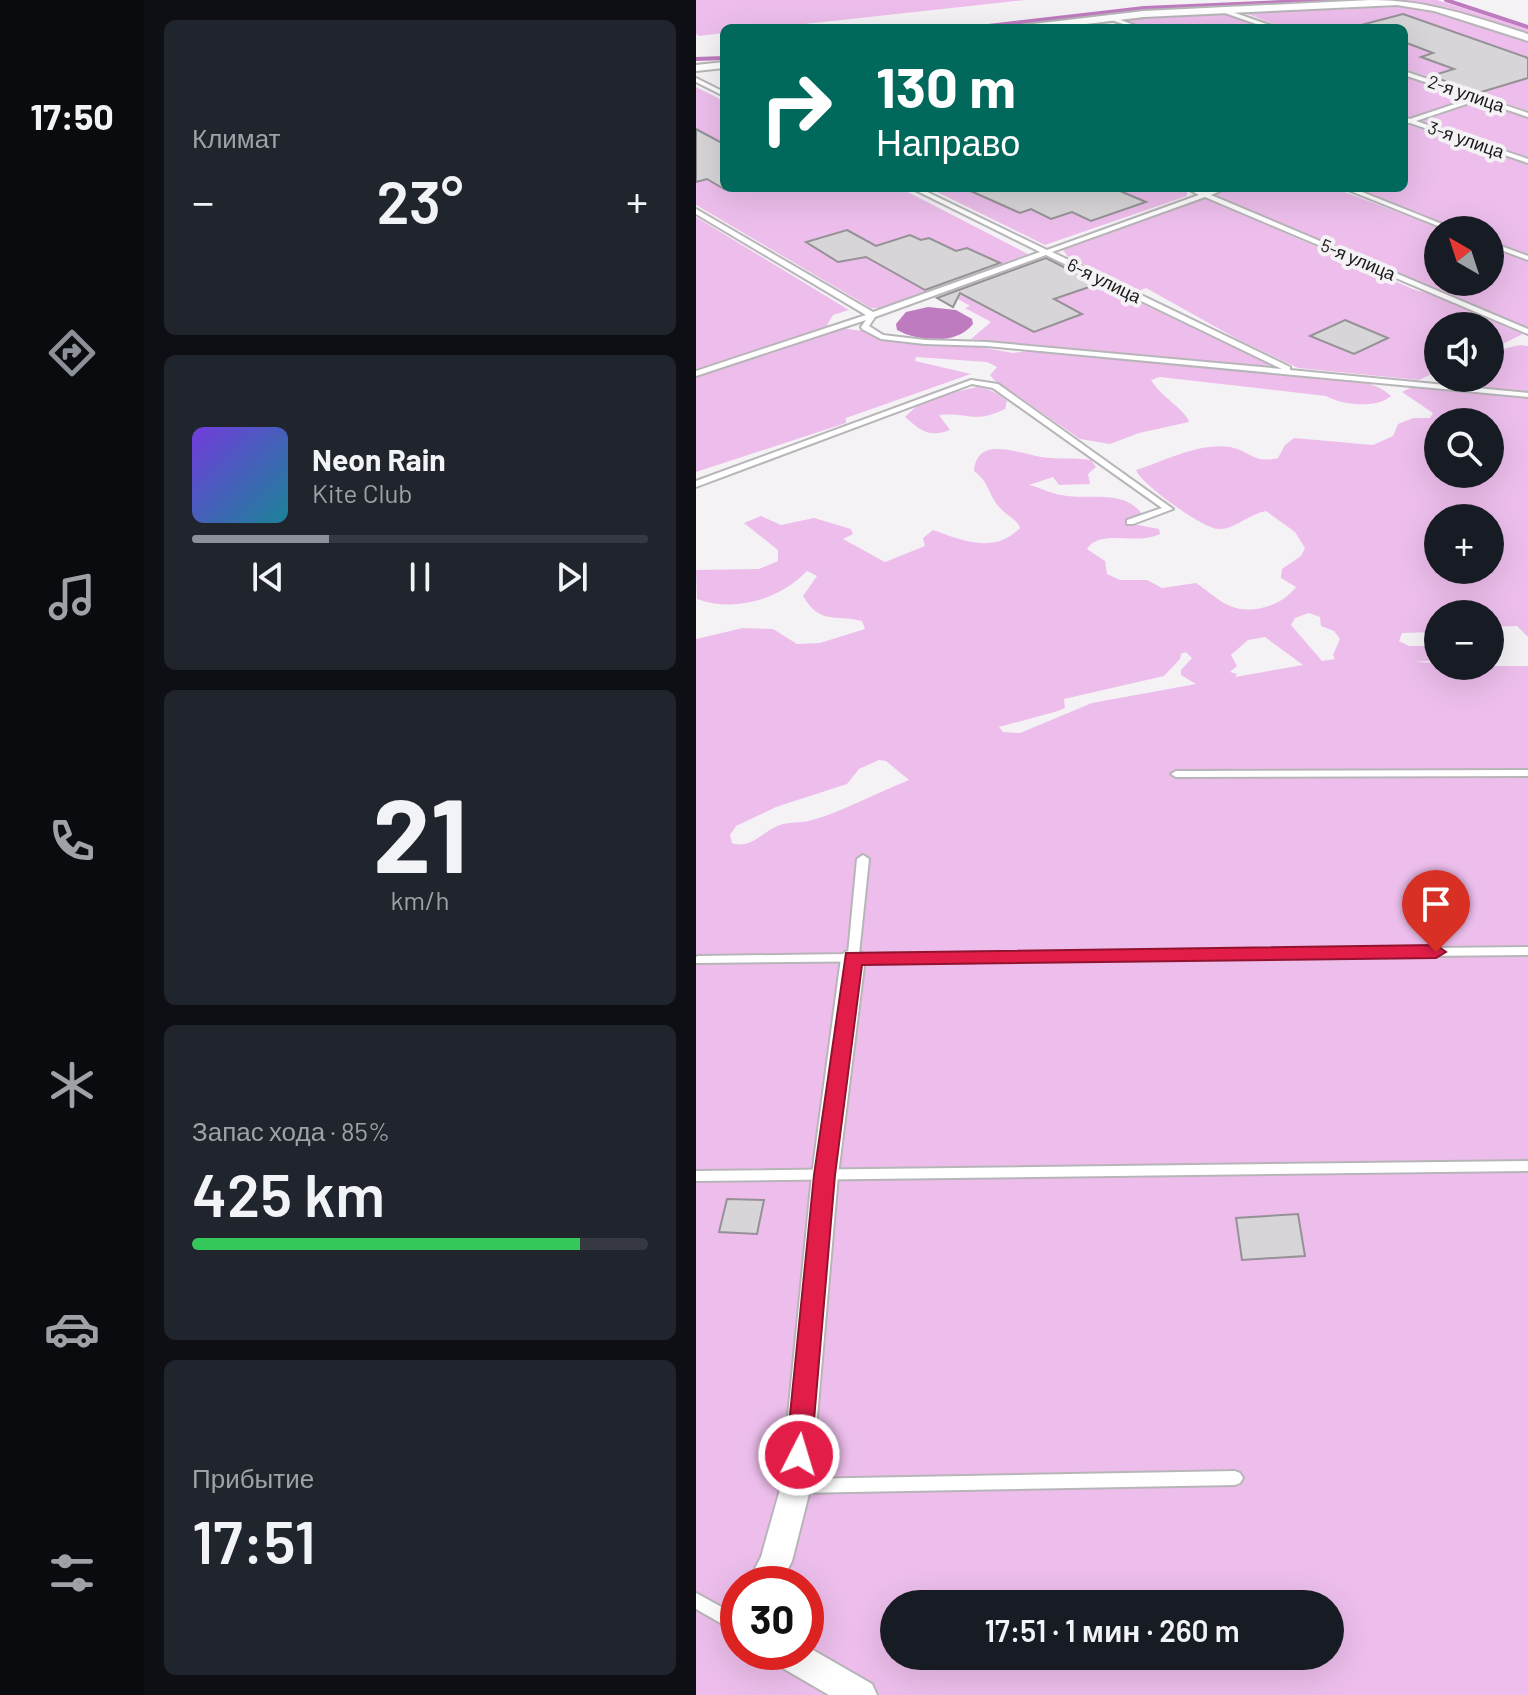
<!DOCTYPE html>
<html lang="ru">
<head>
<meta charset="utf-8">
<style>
	body { margin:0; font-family:Barlow,sans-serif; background:#20242c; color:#f1f3f6; height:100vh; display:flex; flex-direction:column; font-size:30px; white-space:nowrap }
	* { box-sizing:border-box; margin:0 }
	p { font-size:26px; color:#9ea1a6 }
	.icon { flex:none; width:44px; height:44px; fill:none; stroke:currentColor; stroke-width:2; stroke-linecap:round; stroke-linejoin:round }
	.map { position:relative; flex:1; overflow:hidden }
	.panel { display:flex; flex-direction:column; gap:20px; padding:20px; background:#0d0f14; width:552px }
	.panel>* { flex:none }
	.banner { position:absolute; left:24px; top:24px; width:688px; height:168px; border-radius:12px; box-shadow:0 8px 32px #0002; background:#00695c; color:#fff; overflow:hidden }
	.needle { width:52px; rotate:321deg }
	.buttons { position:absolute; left:728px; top:216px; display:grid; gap:16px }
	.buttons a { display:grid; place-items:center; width:80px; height:80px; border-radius:50%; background:#171b24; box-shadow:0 8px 32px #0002; font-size:40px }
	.speed { position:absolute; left:24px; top:1566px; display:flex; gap:16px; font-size:40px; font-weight:700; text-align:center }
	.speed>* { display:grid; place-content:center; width:104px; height:104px; border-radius:50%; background:#171b24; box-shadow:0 8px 32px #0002; line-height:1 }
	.speed .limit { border:12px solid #d22; background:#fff; color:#111 }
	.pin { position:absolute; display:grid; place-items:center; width:68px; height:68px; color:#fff; margin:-82px -34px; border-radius:50% 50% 50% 0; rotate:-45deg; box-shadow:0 0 8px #0007 }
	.pin .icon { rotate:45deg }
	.me { position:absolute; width:88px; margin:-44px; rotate:5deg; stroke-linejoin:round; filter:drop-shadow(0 0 6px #0008) }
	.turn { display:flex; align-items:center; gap:28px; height:168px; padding:0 24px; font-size:36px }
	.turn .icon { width:104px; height:104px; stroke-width:2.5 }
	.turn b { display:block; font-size:56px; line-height:68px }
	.big { font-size:60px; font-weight:600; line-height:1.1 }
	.panel .widget { flex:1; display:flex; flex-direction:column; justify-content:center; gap:12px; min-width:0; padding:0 28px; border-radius:12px; background:#20242c }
	.panel .dial { align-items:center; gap:0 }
	.dial b { font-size:104px; line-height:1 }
	.song { display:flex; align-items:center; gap:24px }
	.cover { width:96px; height:96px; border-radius:12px; background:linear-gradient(135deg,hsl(260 70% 55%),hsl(190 70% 35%)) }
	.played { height:8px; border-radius:4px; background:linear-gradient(90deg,#8c9099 30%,#363941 30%) }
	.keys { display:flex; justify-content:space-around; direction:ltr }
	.heat { display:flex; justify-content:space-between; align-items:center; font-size:44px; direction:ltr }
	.charge { height:12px; border-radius:6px; background:linear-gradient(90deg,#34c759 85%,#363941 0) }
	.trip { position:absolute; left:184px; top:1590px; width:464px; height:80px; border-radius:40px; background:#171b24; box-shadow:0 8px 32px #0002; font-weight:600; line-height:80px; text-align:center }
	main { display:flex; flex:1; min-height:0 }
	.tab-bar { display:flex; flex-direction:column; width:144px; justify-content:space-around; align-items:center; background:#090b0e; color:#9ea1a6 }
	.tab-bar .icon { width:56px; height:56px }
	.tab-bar .current { color:#8c9099 }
	.tab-bar b { font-size:36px; color:#f1f3f6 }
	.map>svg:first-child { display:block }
	.green { fill:#edbeec; fill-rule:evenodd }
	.water { fill:#bf7bbf }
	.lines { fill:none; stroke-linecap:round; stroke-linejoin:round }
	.stream { stroke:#bf7bbf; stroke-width:4 }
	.building { fill:#d7d5d7; stroke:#959295; stroke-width:2 }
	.service-casing { stroke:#b8b5b8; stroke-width:4 }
	.minor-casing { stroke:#b8b5b8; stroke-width:4 }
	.service { fill:#fff; fill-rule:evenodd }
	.minor { fill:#fff; fill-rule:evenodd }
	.route { fill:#e11d48; stroke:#92132f; stroke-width:2 }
	.labels { text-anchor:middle; stroke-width:8; stroke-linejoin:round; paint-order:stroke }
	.far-street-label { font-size:18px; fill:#191819; stroke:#f5f2f5 }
</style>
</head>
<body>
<main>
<nav class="tab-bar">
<b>17:50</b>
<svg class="icon current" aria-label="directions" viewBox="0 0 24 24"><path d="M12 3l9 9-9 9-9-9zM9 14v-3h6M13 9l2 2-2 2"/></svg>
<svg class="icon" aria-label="music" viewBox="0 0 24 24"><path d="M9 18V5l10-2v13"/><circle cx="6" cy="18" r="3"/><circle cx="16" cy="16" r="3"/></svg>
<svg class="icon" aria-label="phone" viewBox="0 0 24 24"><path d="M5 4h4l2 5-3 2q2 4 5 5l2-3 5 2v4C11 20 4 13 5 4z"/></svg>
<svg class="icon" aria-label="climate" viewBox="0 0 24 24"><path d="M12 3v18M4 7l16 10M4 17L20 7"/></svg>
<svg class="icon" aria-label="car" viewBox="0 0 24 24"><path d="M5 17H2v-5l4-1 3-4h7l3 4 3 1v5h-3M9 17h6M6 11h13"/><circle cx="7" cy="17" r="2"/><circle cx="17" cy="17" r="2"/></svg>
<svg class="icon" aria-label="filters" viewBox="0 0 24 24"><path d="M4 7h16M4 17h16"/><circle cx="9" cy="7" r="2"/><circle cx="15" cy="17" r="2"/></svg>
</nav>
<section class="panel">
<div class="widget"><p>Климат</p>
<div class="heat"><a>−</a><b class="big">23°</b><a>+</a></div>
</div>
<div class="widget">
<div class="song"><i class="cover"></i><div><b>Neon Rain</b><p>Kite Club</p></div></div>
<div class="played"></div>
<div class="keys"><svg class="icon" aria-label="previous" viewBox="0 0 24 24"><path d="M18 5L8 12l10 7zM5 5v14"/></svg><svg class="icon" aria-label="pause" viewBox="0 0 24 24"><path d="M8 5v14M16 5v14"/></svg><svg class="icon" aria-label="next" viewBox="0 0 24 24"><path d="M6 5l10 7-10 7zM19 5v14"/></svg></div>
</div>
<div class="widget dial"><b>21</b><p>km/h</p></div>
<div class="widget"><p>Запас хода · 85%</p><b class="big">425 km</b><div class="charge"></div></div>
<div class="widget"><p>Прибытие</p><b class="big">17:51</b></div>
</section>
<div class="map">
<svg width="832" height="1695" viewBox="0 0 832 1695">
	<rect width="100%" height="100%" fill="#f5f2f5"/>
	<!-- green -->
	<g class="green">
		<polygon points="0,0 329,0 72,28 28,28 28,33 3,36 0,34"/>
		<polygon points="663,0 741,0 832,29 832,36 750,7 704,0 402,17 292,28 458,9"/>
		<polygon points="699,4 724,7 832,41 832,111 708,69 708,28 587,28 552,14"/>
		<polygon points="533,13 571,28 443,28 427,20 465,15 484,17"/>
		<polygon points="708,75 773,98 715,117 708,115"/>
		<polygon points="0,87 28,101 28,188 204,188 332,254 184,308 175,308 0,205"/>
		<polygon points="785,101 832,117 832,158 726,121"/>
		<polygon points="713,125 832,164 832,255 794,241 794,230 765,230 658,188 708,188 708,126"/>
		<polygon points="233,188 481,188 491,192 491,196 349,245"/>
		<polygon points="536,188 638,188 749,230 742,230 742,282 794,282 794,247 832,262 832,328 521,196 520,194"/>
		<polygon points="509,198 719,290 739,295 827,334 794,350 794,326 742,326 742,371 723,380 602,368 543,340 450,288 443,291 372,257 367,250"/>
		<path d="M0,217L153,310L137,315L131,325L137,327L204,336L240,345L256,342L317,353L332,351L644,379C664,382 680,382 695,396C681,409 645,405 630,396L464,377L455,380C466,398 489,409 493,422L443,433L414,444L384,439L298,380L294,375L301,367L291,362L220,357L219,361L275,374L150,418V423L0,472Z"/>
		<polygon points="346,256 574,365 569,367 275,339 295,322 269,308 274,306 248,291"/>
		<polygon points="824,345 832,346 832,393 783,387 751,378 794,378 794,352"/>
		<path d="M718,386L832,397V637L821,626L794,627V614H742V632L706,633L703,641L713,646H742V660L718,662L742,663V666H832V1695H0V639L47,628L77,629L101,644L124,643L169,629L166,621C138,614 124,625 107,596L121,576L111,571C84,599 39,613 1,599L0,570L63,569L82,561V550L48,523L65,516L85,525L118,518L155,529L157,534L147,539L189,562L229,546L227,538L237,530C268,541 298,554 324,528C320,518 312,517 305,509C292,496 295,484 278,471C281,435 321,453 345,457C362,460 378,457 395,460L400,467L392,474L394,484L363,485L357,477L333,485C345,488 358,495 371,496C394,499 429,490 445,513L432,523L463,529L464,534C439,546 405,528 391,549L409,561L411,574L424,580H451L466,588L500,583C511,590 521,600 532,605C554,616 586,606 600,587L585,578L586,569L605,556L609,548L599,532L570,511C554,514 537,530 522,529C506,528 445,484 440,470C468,461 504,442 534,447C554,451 558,464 582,458L589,445L598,438L677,445L697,436L702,424L717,418H734L737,413L706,392ZM742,422H794V474H742ZM742,518H794V570H742ZM613,613L624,617L625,626L638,631L644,639L637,655L639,659L626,661L595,625L599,618ZM569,637L607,665L539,677L541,674L534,672L541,666L535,655L552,640ZM490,652L496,658L485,670V675L500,684L396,703L324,733L307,732L303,727L362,711L369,708L368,699L468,676L484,659L485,654ZM183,760L190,761L213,780C180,793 146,812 113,821C104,823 95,822 87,824C68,829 56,850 36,843L34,835L40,826L80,807L151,784L163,769ZM42,1584H110V1652H42ZM198,1604H634V1656H198Z"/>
		<path d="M281,387C293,389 301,392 311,401L309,409C279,424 271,412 243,415L254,430C233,438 225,431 209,417L228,399Z"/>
	</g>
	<!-- water -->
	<path class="water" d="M232,307L260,310L276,319L277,324C261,345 223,342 201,330L200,324L210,312Z"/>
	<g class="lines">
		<!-- stream -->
		<g class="stream">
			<polyline points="750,0 832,27"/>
			<polyline points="275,28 448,8 632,0"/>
			<polyline points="0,59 28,58"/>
		</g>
	</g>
	<!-- building -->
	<g class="building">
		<polygon points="707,14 832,58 832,78 782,93 735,76 758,69 725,57 737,53 708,42 708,28 665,25"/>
		<polygon points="0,129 28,144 28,189 11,179 0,182"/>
		<polygon points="268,188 417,188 450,202 395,221 376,212 355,219 335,209 324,213"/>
		<polygon points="151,230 180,246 214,235 225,240 233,238 260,251 271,248 304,263 229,290 170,257 142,262 110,242"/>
		<polygon points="350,258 402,284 358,299 386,314 338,332 264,293 257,307 241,298"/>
		<polygon points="649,320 692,338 658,354 614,336"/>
		<polygon points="31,1199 68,1200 61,1234 23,1232"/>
		<polygon points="602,1214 609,1256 546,1260 540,1218"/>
	</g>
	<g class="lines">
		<!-- service casing -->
		<g class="service-casing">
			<g id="service">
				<polygon points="528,9 579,27 580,28 572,28 526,12"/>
				<polygon points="410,16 414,16 446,28 438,28 410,18"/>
				<polygon points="708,71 832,113 832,117 782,100 720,121 832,159 832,163 714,123 710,123 708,117 714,119 777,98 708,75"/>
				<polygon points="0,78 28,92 28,96 0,82"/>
				<path d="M215,188H223L351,250L503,195L490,188H499L509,192L522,188H531L515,195L832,329V334L509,197L356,252L594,367V370L832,393V397L291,346L229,344L185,339L166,329L165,327L170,320L0,376V371L170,315L0,214V209L177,312L344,252ZM350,255L586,369L291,342L229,340L187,335L173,326L179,317Z"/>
				<polygon points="647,188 656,188 761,230 752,230"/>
				<polygon points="794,242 832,256 832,260 794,246"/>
				<polygon points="275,380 302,384 477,509 437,524 431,524 431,520 466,508 297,388 276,384 0,487 0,481"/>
				<polygon points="832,770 832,776 480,777 475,774 480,771"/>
				<polygon points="167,855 173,859 163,954 832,947 832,955 0,963 0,957 2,956 152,954 161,859"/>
				<polygon points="832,1161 832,1171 0,1181 0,1171"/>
				<polygon points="539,1471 544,1473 547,1478 544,1483 539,1485 101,1493 96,1491 93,1486 96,1481 101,1479"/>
				<polygon points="0,1593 42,1616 42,1633 0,1609"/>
			</g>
		</g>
		<!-- minor casing -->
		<g class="minor-casing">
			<g id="minor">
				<path d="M675,0C733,0 778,17 832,34V41L738,11L701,5L448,17L357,28H323L329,25L448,11Z"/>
				<polygon points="28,62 28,68 0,71 0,65"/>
				<polygon points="157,950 165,952 169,958 142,1175 115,1486 96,1561 84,1584 51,1584 65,1557 85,1486 116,1175 145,958 149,952"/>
				<polygon points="110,1646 176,1684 181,1695 133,1695 78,1663 74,1652 110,1652"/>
			</g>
		</g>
		<!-- service -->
		<use href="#service" class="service"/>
		<!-- minor -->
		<use href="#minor" class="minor"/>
	</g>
	<!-- route -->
	<polygon class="route" points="740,945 750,952 740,958 166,965 139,1175 115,1455 112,1463 103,1466 94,1463 90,1455 118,1175 150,953"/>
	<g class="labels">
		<!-- far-street labels -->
		<g class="far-street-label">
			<text transform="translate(770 94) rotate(19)" y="6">2-я улица</text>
			<text transform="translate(770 140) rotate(19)" y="6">3-я улица</text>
			<text transform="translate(662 260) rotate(23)" y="6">5-я улица</text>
			<text transform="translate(408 281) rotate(26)" y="6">6-я улица</text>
		</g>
	</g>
</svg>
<div class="buttons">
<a><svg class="needle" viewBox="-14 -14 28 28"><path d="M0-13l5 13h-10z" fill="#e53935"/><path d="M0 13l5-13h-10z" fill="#9ea1a6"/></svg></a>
<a><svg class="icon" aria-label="sound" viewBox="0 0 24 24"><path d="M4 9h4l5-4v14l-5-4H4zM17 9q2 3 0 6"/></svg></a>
<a><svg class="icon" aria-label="search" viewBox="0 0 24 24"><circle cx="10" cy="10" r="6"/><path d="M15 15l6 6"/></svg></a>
<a>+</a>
<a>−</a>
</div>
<div class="speed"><div class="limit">30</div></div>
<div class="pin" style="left:740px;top:952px;background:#d93025"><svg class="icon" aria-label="arrive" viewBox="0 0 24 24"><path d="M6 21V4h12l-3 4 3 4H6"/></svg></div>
<svg class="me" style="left:103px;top:1455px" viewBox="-20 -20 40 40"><circle r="17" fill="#e11d48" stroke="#fff" stroke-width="3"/><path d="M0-11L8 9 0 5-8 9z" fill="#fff"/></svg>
<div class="trip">17:51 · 1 мин · 260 m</div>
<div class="banner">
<div class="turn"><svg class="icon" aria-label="right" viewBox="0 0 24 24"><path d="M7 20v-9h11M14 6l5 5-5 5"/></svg><div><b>130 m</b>Направо</div></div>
</div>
</div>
</main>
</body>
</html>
